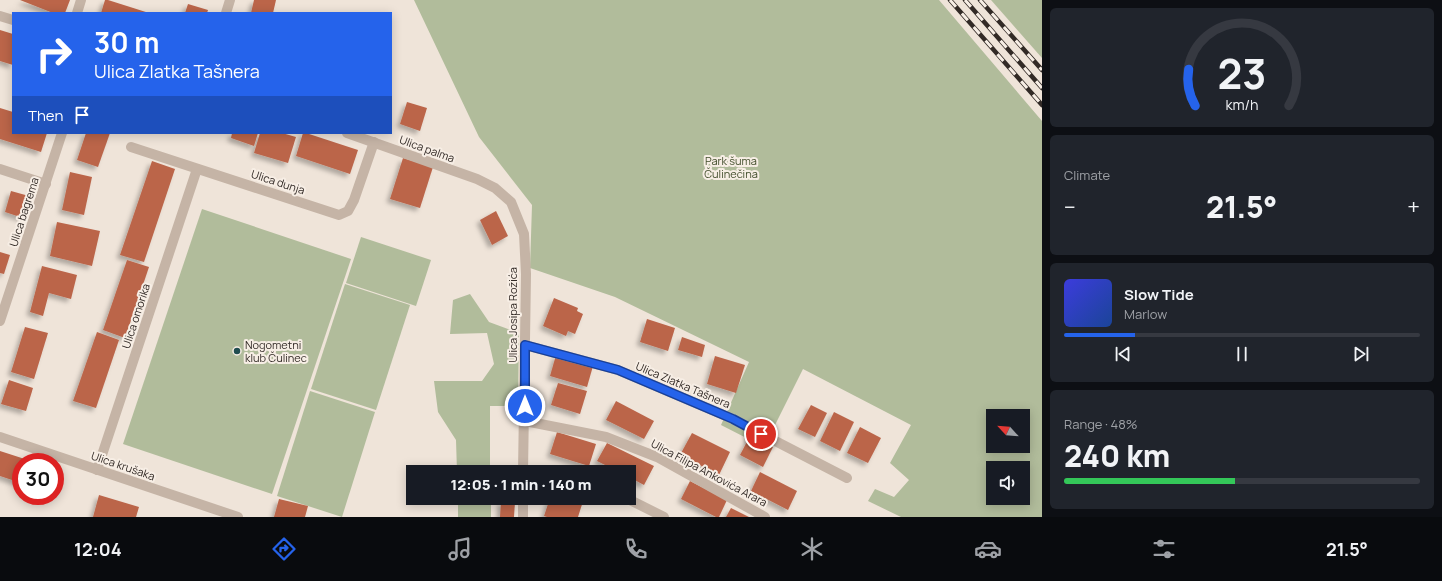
<!DOCTYPE html>
<html lang="en">
<head>
<meta charset="utf-8">
<style>
	body { margin:0; font-family:Manrope,sans-serif; background:#20242c; color:#f1f3f6; height:100vh; display:flex; flex-direction:column; font-size:15px; white-space:nowrap }
	* { box-sizing:border-box; margin:0 }
	p { font-size:13px; color:#9ea1a6 }
	.icon { flex:none; width:22px; height:22px; fill:none; stroke:currentColor; stroke-width:2; stroke-linecap:round; stroke-linejoin:round }
	.map { position:relative; flex:1; overflow:hidden }
	.sheet { display:flex; flex-direction:column; gap:8px; padding:8px; background:#0d0f14; width:400px }
	.sheet>* { flex:none }
	.top-card { position:absolute; left:12px; top:12px; width:380px; height:122px; border-radius:0px; box-shadow:0 2px 10px #0003; background:#2563eb; color:#fff; overflow:hidden }
	.needle { width:26px; rotate:296deg }
	.fabs { position:absolute; left:986px; top:409px; display:grid; gap:8px }
	.fabs a { display:grid; place-items:center; width:44px; height:44px; border-radius:0px; background:#171b24; box-shadow:0 2px 10px #0003; font-size:20px }
	.speed { position:absolute; left:12px; top:453px; display:flex; gap:8px; font-size:20px; font-weight:700; text-align:center }
	.speed>* { display:grid; place-content:center; width:52px; height:52px; border-radius:50%; background:#171b24; box-shadow:0 2px 10px #0003; line-height:1 }
	.speed .limit { border:6px solid #d22; background:#fff; color:#111 }
	.pin { position:absolute; display:grid; place-items:center; width:34px; height:34px; color:#fff; margin:-17px; border:2px solid #fff; border-radius:50%; box-shadow:0 1px 4px #0007 }
	.me { position:absolute; width:44px; margin:-22px; rotate:0deg; stroke-linejoin:round; filter:drop-shadow(0 0 3px #0008) }
	.turn { display:flex; align-items:center; gap:14px; height:84px; padding:0 16px; font-size:18px }
	.turn .icon { width:52px; height:52px; stroke-width:2.5 }
	.turn b { display:block; font-size:28px; line-height:34px }
	.then { display:flex; align-items:center; height:38px; padding:0 16px; background:#0003; gap:8px; font-size:15px }
	.big { font-size:30px; font-weight:800; line-height:1.1 }
	.sheet .tile { flex:1; display:flex; flex-direction:column; justify-content:center; gap:6px; min-width:0; padding:0 14px; border-radius:6px; background:#20242c }
	.sheet .dial { align-items:center; gap:0 }
	.dial svg { height:104px; overflow:visible; fill:none; stroke:#363941; stroke-width:7; stroke-linecap:round; text-anchor:middle }
	.dial text { fill:#f1f3f6; stroke:none }
	.song { display:flex; align-items:center; gap:12px }
	.cover { width:48px; height:48px; border-radius:6px; background:linear-gradient(135deg,hsl(240 70% 55%),hsl(220 70% 35%)) }
	.played { height:4px; border-radius:2px; background:linear-gradient(90deg,#2563eb 20%,#363941 20%) }
	.keys { display:flex; justify-content:space-around; direction:ltr }
	.heat { display:flex; justify-content:space-between; align-items:center; font-size:22px; direction:ltr }
	.charge { height:6px; border-radius:3px; background:linear-gradient(90deg,#34c759 48%,#363941 0) }
	.trip { position:absolute; left:406px; top:465px; width:230px; height:40px; border-radius:0px; background:#171b24; box-shadow:0 2px 10px #0003; font-weight:800; line-height:40px; text-align:center }
	.tabs { display:flex; height:64px; justify-content:space-around; align-items:center; background:#090b0e; color:#9ea1a6 }
	.tabs .icon { width:28px; height:28px }
	.tabs .current { color:#2563eb }
	.tabs b { font-size:18px; color:#f1f3f6 }
	main { display:flex; flex:1; min-height:0 }
	.map>svg:first-child { display:block }
	.green { fill:#b1bc9b; fill-rule:evenodd }
	.building { fill:#bb654a; filter:url(#shadow) }
	.lines { fill:none; stroke-linecap:round; stroke-linejoin:round }
	.street { stroke:#c5b4a6; stroke-width:10 }
	.rail-casing { stroke:#322a26; stroke-width:4.5 }
	.rail { stroke:#f7eee5; stroke-width:3; stroke-dasharray:9; stroke-linecap:butt }
	.route-casing { stroke:#184099; stroke-width:10 }
	.route { stroke:#2563eb; stroke-width:7 }
	.poi-dot { fill:#204d50; stroke:#f7eee5; stroke-width:1.5 }
	.labels { text-anchor:middle; stroke-width:4; stroke-linejoin:round; paint-order:stroke }
	.street-label { font-size:11px; fill:#322a26; stroke:#f7eee5 }
	.park-label { font-size:11px; fill:#424e2c; stroke:#f7eee5 }
	.poi-label { font-size:11px; fill:#322a26; stroke:#f7eee5; text-anchor:start }
</style>
</head>
<body>
<main>
<div class="map">
<svg width="1042" height="517" viewBox="0 0 1042 517">
	<defs>
		<filter id="shadow"><feDropShadow dx="-3.5" dy="3.5" stdDeviation="2" flood-color="#0004"/></filter>
	</defs>
	<rect width="100%" height="100%" fill="#efe4d9"/>
	<!-- green -->
	<g class="green">
		<path d="M414,0H939L1042,121V517H901L868,501L875,489L894,497L909,480L890,463L911,425L803,369L764,447L721,425L749,362L615,297L530,268L532,205L479,137ZM993,416H1023V446H993ZM993,468H1023V498H993Z"/>
		<polygon points="991,0 1042,0 1042,58"/>
		<polygon points="202,209 351,259 272,494 123,444"/>
		<polygon points="361,237 431,260 416,306 346,283"/>
		<polygon points="345,284 410,305 376,410 311,389"/>
		<polygon points="470,294 489,322 519,333 518,406 490,406 490,472 457,472 456,440 438,412 434,381 482,381 494,364 487,333 450,334 453,300"/>
		<polygon points="310,391 375,412 342,517 277,496"/>
		<rect x="458" y="498" width="33" height="19"/>
	</g>
	<!-- building -->
	<g class="building">
		<polygon points="20,0 70,0 65,13 53,13"/>
		<polygon points="105,0 108,0 149,13 101,13"/>
		<polygon points="254,0 276,0 273,13 251,13"/>
		<polygon points="188,4 208,10 207,13 185,13"/>
		<polygon points="0,30 13,34 13,65 0,61"/>
		<polygon points="407,102 427,108 420,131 400,124"/>
		<polygon points="0,108 13,112 13,133 47,133 41,152 0,139"/>
		<polygon points="86,133 110,133 98,167 77,160"/>
		<polygon points="232,133 258,133 254,146 231,138"/>
		<polygon points="260,133 282,133 296,137 288,163 254,153"/>
		<polygon points="303,133 306,133 358,150 350,174 296,156"/>
		<polygon points="403,158 433,167 420,208 390,199"/>
		<polygon points="152,161 175,169 144,262 120,255"/>
		<polygon points="70,172 92,177 84,215 62,210"/>
		<polygon points="11,191 29,196 23,218 5,212"/>
		<polygon points="496,211 508,236 492,245 480,220"/>
		<polygon points="57,222 100,231 92,266 50,256"/>
		<polygon points="0,252 10,255 4,274 0,273"/>
		<polygon points="127,260 149,267 125,338 103,330"/>
		<polygon points="42,266 77,275 71,299 49,293 43,316 30,312"/>
		<polygon points="554,298 578,308 577,311 583,314 575,334 568,331 566,336 543,326"/>
		<polygon points="647,319 675,328 668,351 640,342"/>
		<polygon points="25,327 48,333 34,379 11,372"/>
		<polygon points="97,332 119,340 96,408 73,401"/>
		<polygon points="682,337 705,345 702,357 678,350"/>
		<polygon points="556,355 593,366 587,387 550,376"/>
		<polygon points="715,356 745,365 736,393 707,384"/>
		<polygon points="9,380 33,388 26,411 1,404"/>
		<polygon points="558,383 587,391 580,414 551,405"/>
		<polygon points="616,401 654,421 644,439 606,420"/>
		<polygon points="811,405 827,413 815,437 798,429"/>
		<polygon points="834,412 854,422 840,451 820,441"/>
		<polygon points="860,427 881,438 868,463 847,453"/>
		<polygon points="557,432 596,444 589,466 550,454"/>
		<polygon points="692,433 730,452 719,475 680,455"/>
		<polygon points="750,436 773,447 763,467 740,455"/>
		<polygon points="607,443 654,466 644,485 629,477 629,472 619,472 597,461"/>
		<polygon points="0,451 34,462 21,462 21,483 0,476"/>
		<polygon points="760,472 797,491 788,510 751,491"/>
		<polygon points="690,481 727,500 719,517 716,517 681,499"/>
		<polygon points="99,495 139,507 136,517 93,517"/>
		<polygon points="550,498 584,498 578,517 547,517 544,516"/>
		<polygon points="279,499 308,506 305,517 274,517"/>
		<polygon points="501,501 515,502 514,517 500,517"/>
		<polygon points="731,508 749,517 726,517"/>
	</g>
	<g class="lines">
		<!-- street -->
		<g class="street">
			<polyline points="77,13 81,0"/>
			<polyline points="226,13 230,0"/>
			<polyline points="0,16 13,20"/>
			<polyline points="347,133 477,179 495,188 511,202 524,234 526,274 523,472"/>
			<polyline points="131,147 339,215 348,211 354,200 374,142"/>
			<polyline points="0,169 46,184"/>
			<polyline points="0,321 62,133"/>
			<polyline points="525,345 618,370 733,419 847,478"/>
			<polyline points="525,421 606,437 657,457 765,517"/>
			<polyline points="0,437 238,517"/>
			<polyline points="97,470 197,169"/>
			<polyline points="523,470 534,472"/>
			<polyline points="523,498 523,517"/>
			<polyline points="626,498 664,517"/>
		</g>
		<!-- rail casing -->
		<g class="rail-casing">
			<g id="rail">
				<polyline points="950,0 1042,105"/>
				<polyline points="965,0 1042,88"/>
				<polyline points="980,0 1042,70"/>
			</g>
		</g>
		<!-- rail -->
		<use href="#rail" class="rail"/>
	</g>
	<g class="lines">
		<!-- route casing -->
		<g class="route-casing">
			<polyline id="route" points="525,406 525,345 618,370 733,419 761,434"/>
		</g>
		<!-- route -->
		<use href="#route" class="route"/>
	</g>
	<!-- markers -->
	<circle class="poi-dot" cx="237" cy="351" r="4"/>
	<g class="labels">
		<!-- street labels -->
		<g class="street-label">
			<text transform="translate(427 149) rotate(20)" y="4">Ulica palma</text>
			<text transform="translate(278 182) rotate(18)" y="4">Ulica dunja</text>
			<text transform="translate(24 212) rotate(-72)" y="4">Ulica bagrema</text>
			<text transform="translate(513 315) rotate(-90)" y="4">Ulica Josipa Rožića</text>
			<text transform="translate(136 316) rotate(-72)" y="4">Ulica omorika</text>
			<text transform="translate(683 385) rotate(23)" y="4">Ulica Zlatka Tašnera</text>
			<text transform="translate(123 466) rotate(19)" y="4">Ulica krušaka</text>
			<text transform="translate(709 473) rotate(28)" y="4">Ulica Filipa Ankovića Arara</text>
		</g>
		<!-- park labels -->
		<g class="park-label">
			<text x="731" y="165">Park šuma<tspan x="731" dy="13">Čulinečina</tspan></text>
		</g>
		<!-- poi labels -->
		<g class="poi-label">
			<text x="245" y="349">Nogometni<tspan x="245" dy="13">klub Čulinec</tspan></text>
		</g>
	</g>
</svg>
<div class="fabs">
<a><svg class="needle" viewBox="-14 -14 28 28"><path d="M0-13l5 13h-10z" fill="#e53935"/><path d="M0 13l5-13h-10z" fill="#9ea1a6"/></svg></a>
<a><svg class="icon" aria-label="sound" viewBox="0 0 24 24"><path d="M4 9h4l5-4v14l-5-4H4zM17 9q2 3 0 6"/></svg></a>
</div>
<div class="speed"><div class="limit">30</div></div>
<div class="pin" style="left:761px;top:434px;background:#d93025"><svg class="icon" aria-label="arrive" viewBox="0 0 24 24"><path d="M6 21V4h12l-3 4 3 4H6"/></svg></div>
<svg class="me" style="left:525px;top:406px" viewBox="-20 -20 40 40"><circle r="17" fill="#2563eb" stroke="#fff" stroke-width="3"/><path d="M0-11L8 9 0 5-8 9z" fill="#fff"/></svg>
<div class="trip">12:05 · 1 min · 140 m</div>
<div class="top-card">
<div class="turn"><svg class="icon" aria-label="right" viewBox="0 0 24 24"><path d="M7 20v-9h11M14 6l5 5-5 5"/></svg><div><b>30 m</b>Ulica Zlatka Tašnera</div></div>
<div class="then">Then<svg class="icon" aria-label="arrive" viewBox="0 0 24 24"><path d="M6 21V4h12l-3 4 3 4H6"/></svg></div>
</div>
</div>
<section class="sheet">
<div class="tile dial"><svg viewBox="0 0 100 80">
<path d="M14 69A42 42 0 1 1 86 69"/>
<path d="M14 69A42 42 0 0 1 9 41" stroke="#2563eb"/>
<text x="50" y="56" font-size="32" font-weight="700">23</text>
<text x="50" y="72" font-size="11">km/h</text>
</svg></div>
<div class="tile"><p>Climate</p>
<div class="heat"><a>−</a><b class="big">21.5°</b><a>+</a></div>
</div>
<div class="tile">
<div class="song"><i class="cover"></i><div><b>Slow Tide</b><p>Marlow</p></div></div>
<div class="played"></div>
<div class="keys"><svg class="icon" aria-label="previous" viewBox="0 0 24 24"><path d="M18 5L8 12l10 7zM5 5v14"/></svg><svg class="icon" aria-label="pause" viewBox="0 0 24 24"><path d="M8 5v14M16 5v14"/></svg><svg class="icon" aria-label="next" viewBox="0 0 24 24"><path d="M6 5l10 7-10 7zM19 5v14"/></svg></div>
</div>
<div class="tile"><p>Range · 48%</p><b class="big">240 km</b><div class="charge"></div></div>
</section>
</main>
<nav class="tabs">
<b>12:04</b>
<svg class="icon current" aria-label="directions" viewBox="0 0 24 24"><path d="M12 3l9 9-9 9-9-9zM9 14v-3h6M13 9l2 2-2 2"/></svg>
<svg class="icon" aria-label="music" viewBox="0 0 24 24"><path d="M9 18V5l10-2v13"/><circle cx="6" cy="18" r="3"/><circle cx="16" cy="16" r="3"/></svg>
<svg class="icon" aria-label="phone" viewBox="0 0 24 24"><path d="M5 4h4l2 5-3 2q2 4 5 5l2-3 5 2v4C11 20 4 13 5 4z"/></svg>
<svg class="icon" aria-label="climate" viewBox="0 0 24 24"><path d="M12 3v18M4 7l16 10M4 17L20 7"/></svg>
<svg class="icon" aria-label="car" viewBox="0 0 24 24"><path d="M5 17H2v-5l4-1 3-4h7l3 4 3 1v5h-3M9 17h6M6 11h13"/><circle cx="7" cy="17" r="2"/><circle cx="17" cy="17" r="2"/></svg>
<svg class="icon" aria-label="filters" viewBox="0 0 24 24"><path d="M4 7h16M4 17h16"/><circle cx="9" cy="7" r="2"/><circle cx="15" cy="17" r="2"/></svg>
<b>21.5°</b>
</nav>
</body>
</html>
